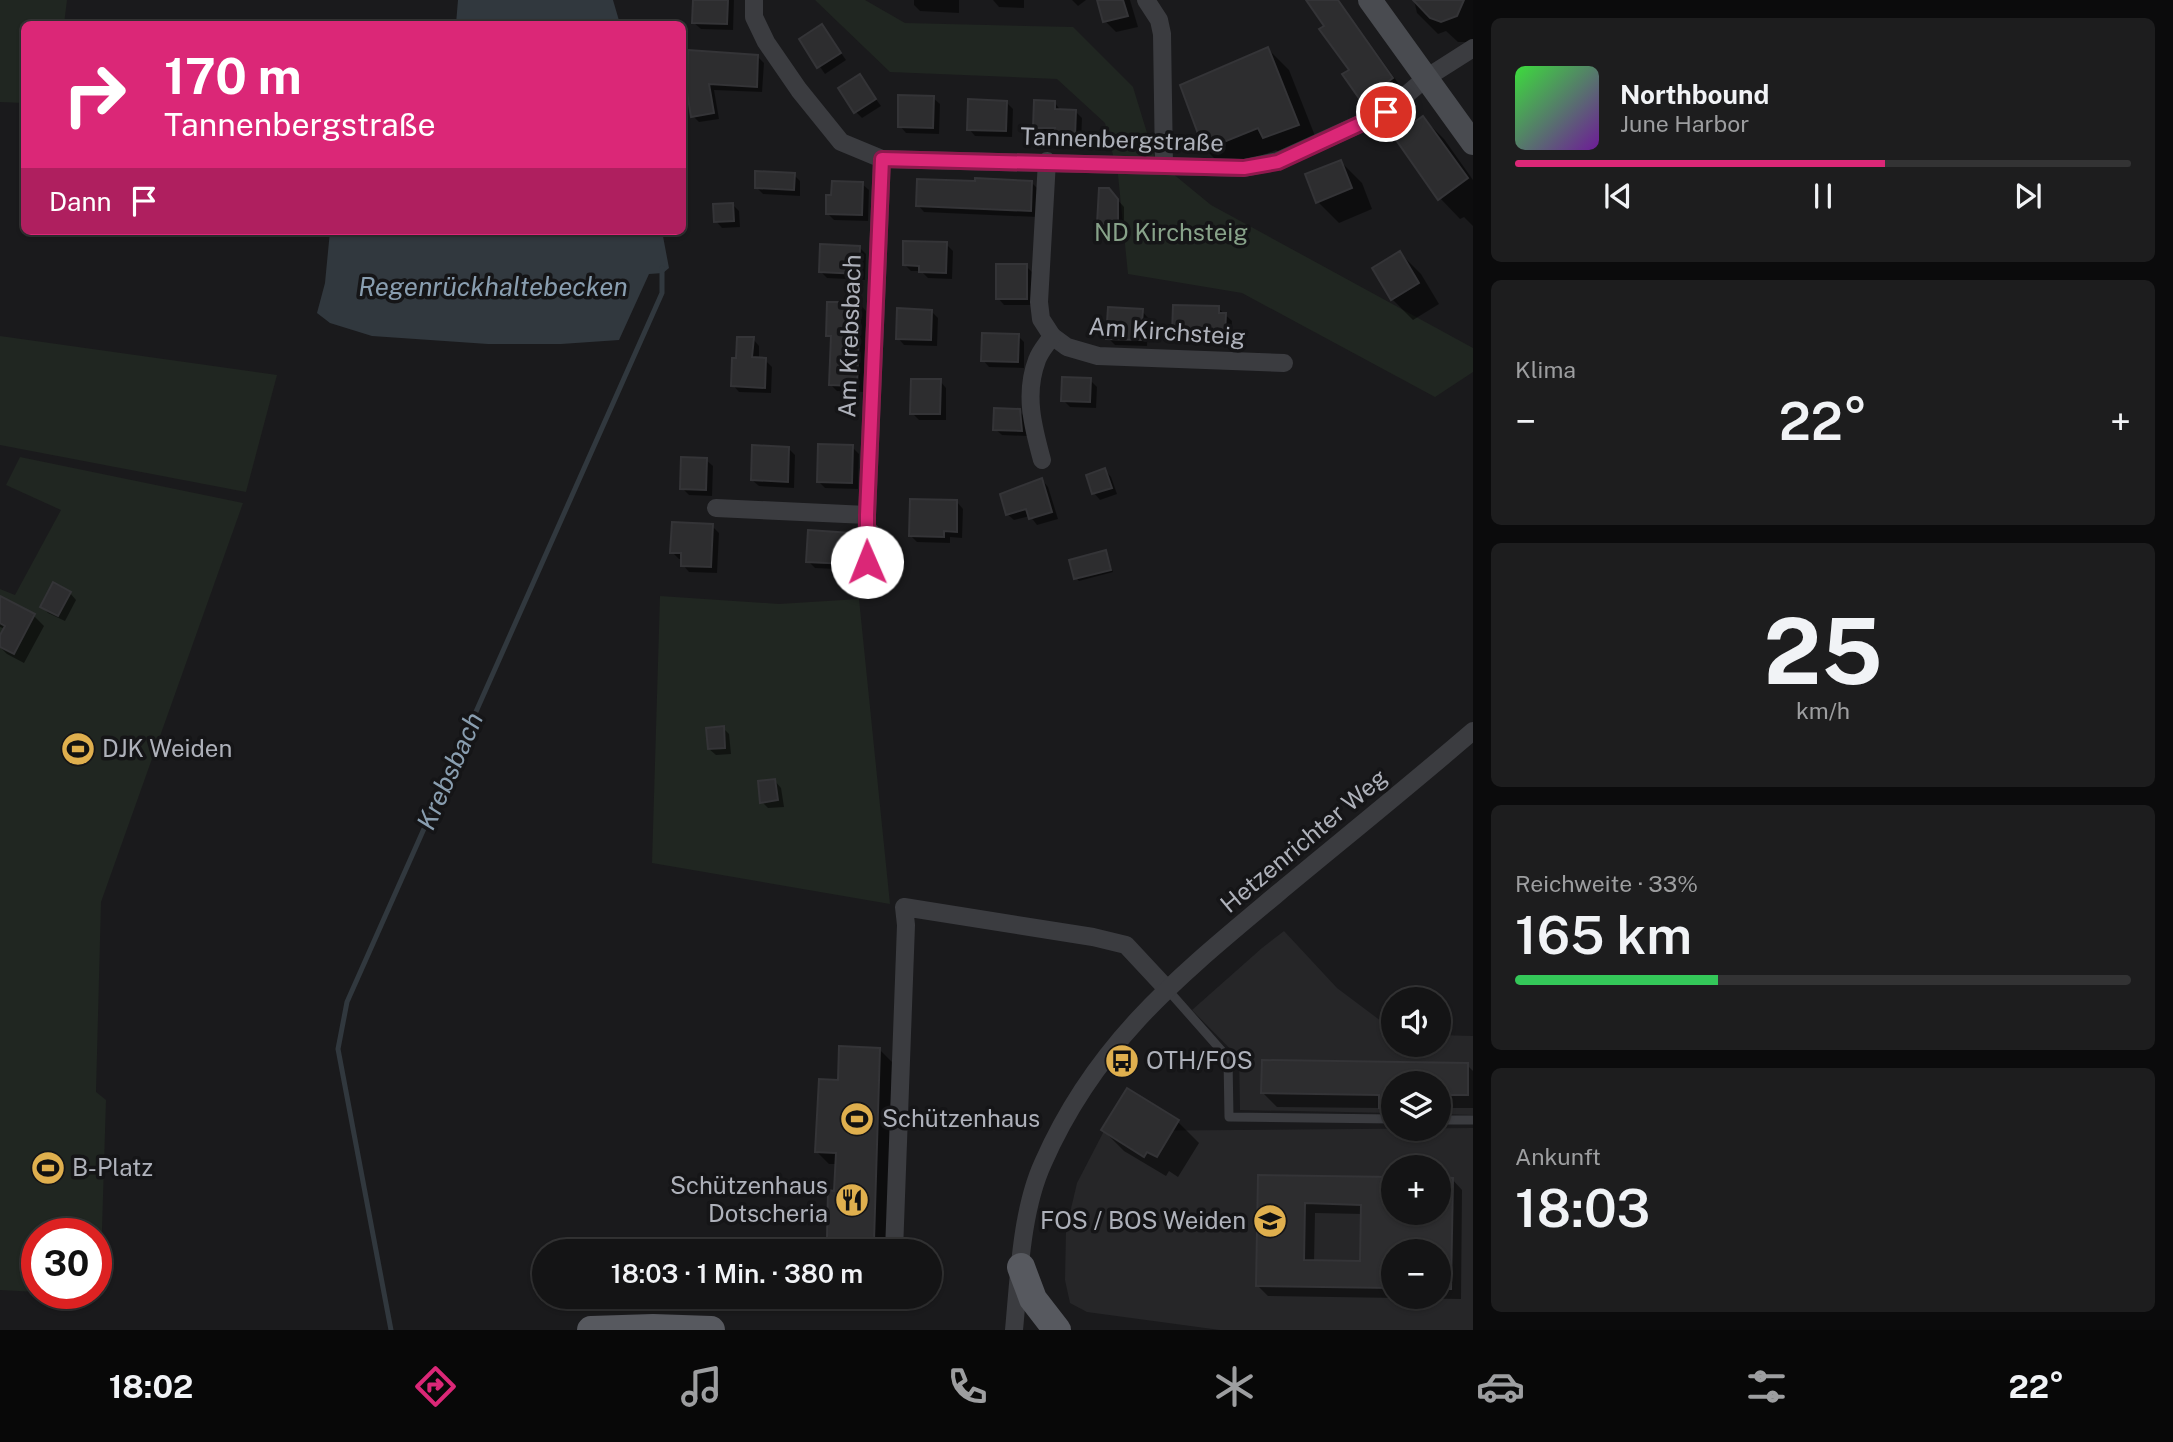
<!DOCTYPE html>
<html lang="de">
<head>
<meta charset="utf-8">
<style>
	body { margin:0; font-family:"Public Sans",sans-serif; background:#1d1d1e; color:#f1f3f6; height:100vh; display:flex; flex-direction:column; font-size:26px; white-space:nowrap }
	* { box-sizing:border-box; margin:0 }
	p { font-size:23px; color:#9d9ea0 }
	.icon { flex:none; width:38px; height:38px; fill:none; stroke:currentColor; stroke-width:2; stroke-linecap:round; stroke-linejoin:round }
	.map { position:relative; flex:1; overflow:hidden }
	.details { display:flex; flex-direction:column; gap:18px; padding:18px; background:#0b0b0c; width:700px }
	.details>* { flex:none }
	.top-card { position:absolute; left:21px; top:21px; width:665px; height:214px; border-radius:10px; box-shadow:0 2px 5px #0004,0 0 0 2px #333334; background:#db2777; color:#fff; overflow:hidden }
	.controls { position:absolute; left:1381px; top:987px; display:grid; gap:14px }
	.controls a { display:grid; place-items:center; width:70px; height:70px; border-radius:50%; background:#141415; box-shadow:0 2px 5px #0004,0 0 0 2px #333334; font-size:35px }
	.speed { position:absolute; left:21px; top:1218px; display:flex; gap:14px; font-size:35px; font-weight:700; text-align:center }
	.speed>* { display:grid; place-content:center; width:91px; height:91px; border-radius:50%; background:#141415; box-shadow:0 2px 5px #0004,0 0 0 2px #333334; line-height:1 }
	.speed .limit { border:10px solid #d22; background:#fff; color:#111 }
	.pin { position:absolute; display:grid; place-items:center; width:60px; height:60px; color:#fff; margin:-30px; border:4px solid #fff; border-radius:50%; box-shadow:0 2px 7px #0007 }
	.me { position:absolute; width:77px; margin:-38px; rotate:359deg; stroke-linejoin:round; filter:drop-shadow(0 0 5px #0008) }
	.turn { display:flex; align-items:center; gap:24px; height:147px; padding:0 28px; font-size:32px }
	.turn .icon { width:91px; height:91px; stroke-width:2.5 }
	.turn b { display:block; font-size:49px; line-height:60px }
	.then { display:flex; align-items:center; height:66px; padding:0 28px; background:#0003; gap:14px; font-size:26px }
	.big { font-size:52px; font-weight:600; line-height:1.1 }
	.details .card { flex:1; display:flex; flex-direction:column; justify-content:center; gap:10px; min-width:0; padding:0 24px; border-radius:10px; background:#1d1d1e }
	.details .dial { align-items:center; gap:0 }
	.dial b { font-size:91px; line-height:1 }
	.song { display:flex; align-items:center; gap:21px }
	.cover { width:84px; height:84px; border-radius:10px; background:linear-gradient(135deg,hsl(120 70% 55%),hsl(280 70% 35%)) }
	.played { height:7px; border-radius:4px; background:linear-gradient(90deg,#db2777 60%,#333334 60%) }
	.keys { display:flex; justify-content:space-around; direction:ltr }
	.heat { display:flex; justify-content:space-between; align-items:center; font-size:38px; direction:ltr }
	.charge { height:10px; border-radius:5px; background:linear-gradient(90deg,#34c759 33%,#333334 0) }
	.trip { position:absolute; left:532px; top:1239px; width:410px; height:70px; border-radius:35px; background:#141415; box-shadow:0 2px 5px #0004,0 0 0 2px #333334; font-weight:600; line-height:70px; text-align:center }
	.tab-bar { display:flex; height:112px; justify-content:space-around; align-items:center; background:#080808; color:#9d9ea0 }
	.tab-bar .icon { width:49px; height:49px }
	.tab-bar .current { color:#db2777 }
	.tab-bar b { font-size:32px; color:#f1f3f6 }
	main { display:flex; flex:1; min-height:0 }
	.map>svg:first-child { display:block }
	.built { fill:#262628; fill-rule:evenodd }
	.green { fill:#202621 }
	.water { fill:#31383e }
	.shadow { fill:#0007; fill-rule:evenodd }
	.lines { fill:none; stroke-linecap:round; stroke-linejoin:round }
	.stream { stroke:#31383e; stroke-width:5 }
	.building { fill:#2d2d2f; stroke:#343437; stroke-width:2; fill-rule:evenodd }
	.lane { stroke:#3b3c40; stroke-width:9 }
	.street { stroke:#3b3c40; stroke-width:18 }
	.secondary { stroke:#494b50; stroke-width:24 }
	.primary { stroke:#57595f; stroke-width:28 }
	.route-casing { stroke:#8e194d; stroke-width:18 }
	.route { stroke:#db2777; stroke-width:12 }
	.labels { text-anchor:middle; stroke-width:7; stroke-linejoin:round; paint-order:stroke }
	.street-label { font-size:24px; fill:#aeb1ba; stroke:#151517 }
	.park-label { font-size:24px; fill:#87a289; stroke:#151517 }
	.poi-label { font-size:24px; fill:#aeb1ba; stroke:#151517; text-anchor:start }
	.water-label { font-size:26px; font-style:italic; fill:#899eb0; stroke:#151517 }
</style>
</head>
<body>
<main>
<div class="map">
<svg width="1473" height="1330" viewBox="0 0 1473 1330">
	<rect width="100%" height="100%" fill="#1a1a1c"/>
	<!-- built -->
	<g class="built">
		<polygon points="1284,931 1337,988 1393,1030 1393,1045 1438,1045 1439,1035 1473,1036 1473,1115 1439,1114 1438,1083 1393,1083 1393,1113 1240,1110 1239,1058 1192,1010 1262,948"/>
		<path d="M1473,1128V1330H1220L1087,1312L1070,1303L1065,1280L1066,1230L1077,1183L1104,1131ZM1393,1167H1438V1213H1393ZM1393,1251H1438V1297H1393Z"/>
	</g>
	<!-- green -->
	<g class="green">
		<polygon points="0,0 67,0 64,24 24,24 24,103 0,102"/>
		<polygon points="815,0 865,0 905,23 1073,27 1133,87 1155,159 1211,205 1473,348 1473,372 1435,397 1242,293 1128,274 1118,175 1105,123 1057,79 890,72"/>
		<polygon points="0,336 277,375 246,492 0,445"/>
		<polygon points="20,457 243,503 101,902 96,1092 106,1100 100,1294 70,1293 96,1293 96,1234 37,1234 37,1292 0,1290 0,589 15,595 61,510 6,485"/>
		<polygon points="660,596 779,604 859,599 890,904 652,863"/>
	</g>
	<!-- water -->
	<g class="water">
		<polygon points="458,0 613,0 620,24 456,24"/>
		<polygon points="330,231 662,231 669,268 663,273 649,274 619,340 561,344 488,344 372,336 330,323 317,313 325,283"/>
	</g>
	<!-- shadow -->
	<g class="shadow">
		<polygon points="694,0 734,0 733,30 701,29 694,23"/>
		<polygon points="914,0 959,0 959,13 920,11 914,5"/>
		<polygon points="993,0 1024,0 1024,8 999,7"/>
		<polygon points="1072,0 1086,0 1078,6"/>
		<polygon points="1098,0 1130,0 1138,27 1116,32 1105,21"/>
		<polygon points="1308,0 1339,0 1403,90 1373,111 1362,99 1351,70 1326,26"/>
		<polygon points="1414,0 1473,0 1473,39 1468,42 1458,42 1446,31 1438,34 1417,13"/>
		<polygon points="822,26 846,60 825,74 801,40"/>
		<polygon points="1268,49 1289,70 1319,146 1285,158 1276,150 1226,170 1205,149"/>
		<polygon points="758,57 764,63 762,92 714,90 719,119 699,122 693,116 688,92"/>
		<polygon points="859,76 881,106 862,118 856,112"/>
		<polygon points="933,98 940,104 939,134 906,133 900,126"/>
		<polygon points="1007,103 1013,109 1012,137 975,136 969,129"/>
		<polygon points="1055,103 1061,111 1075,111 1082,118 1081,143 1063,143 1056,134 1042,133 1035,127"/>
		<polygon points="1423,118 1444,139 1473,180 1473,226 1464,217 1460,219 1440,198"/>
		<polygon points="1341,162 1362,183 1372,209 1339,223 1318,202"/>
		<polygon points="794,175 800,181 800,196 763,194 756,187"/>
		<polygon points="1031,182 1038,189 1037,217 924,212 918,205"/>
		<polygon points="862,184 869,190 868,221 834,220 827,213"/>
		<polygon points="1115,197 1124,207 1124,231 1105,230 1099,223"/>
		<polygon points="733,205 739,211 740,227 722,228 716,221"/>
		<polygon points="946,244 953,251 952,279 928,278 921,271 911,271 905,265"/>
		<polygon points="860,248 866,254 865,280 827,278 821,272"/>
		<polygon points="1400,253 1421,274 1439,304 1413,320 1392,299"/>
		<polygon points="1026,266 1033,273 1033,305 1004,305 998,298"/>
		<polygon points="860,304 866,311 863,392 837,391 830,384 832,339 828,335"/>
		<polygon points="1218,308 1232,321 1231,342 1181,341 1174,334"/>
		<polygon points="931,311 938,318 937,346 904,345 898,338"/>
		<polygon points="1142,311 1148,318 1147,346 1115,345 1108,338"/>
		<polygon points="1018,336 1024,342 1024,368 989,367 983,360"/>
		<polygon points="753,339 759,346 759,360 765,360 772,367 771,393 739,392 733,385 738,360"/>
		<polygon points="1090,380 1097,387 1096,408 1070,407 1063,400"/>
		<polygon points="940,381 946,388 946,420 919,420 912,413"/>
		<polygon points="1019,411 1026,418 1027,436 1002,435 995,429"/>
		<polygon points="852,447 859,454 858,489 825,488 819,482"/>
		<polygon points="789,449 795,455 794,488 759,486 752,480"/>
		<polygon points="706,460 713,466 712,496 689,495 682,488"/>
		<polygon points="1105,470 1111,477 1117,494 1100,500 1094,493"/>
		<polygon points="1042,480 1048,487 1058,519 1037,525 1030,516 1014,520 1007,514"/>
		<polygon points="957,502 963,509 962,538 950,537 950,543 917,542 911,536"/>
		<polygon points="712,526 719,533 717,573 689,572 683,565 683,559 679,559 672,552"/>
		<polygon points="850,534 856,541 855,570 815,568 808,561"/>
		<polygon points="1105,552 1113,572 1079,581 1076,578"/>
		<polygon points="70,593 76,600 65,621 48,613 42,606"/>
		<polygon points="0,598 34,616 44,626 24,663 7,654 0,647 0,638 5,629 0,627"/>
		<polygon points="723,728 729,734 731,754 716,755 709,749"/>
		<polygon points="775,781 781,788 784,807 768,808 762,802"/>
		<polygon points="880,1050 892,1062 887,1251 841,1251 828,1238 836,1192 837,1164 829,1164 816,1151 840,1082"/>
		<polygon points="1467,1065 1473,1071 1473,1108 1438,1108 1438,1083 1393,1083 1393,1120 1381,1108 1277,1107 1263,1093"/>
		<polygon points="1128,1091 1178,1122 1199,1143 1178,1177 1169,1171 1166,1176 1124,1151 1103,1130"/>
		<path d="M1259,1177L1393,1178V1213H1438L1452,1179L1462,1190L1461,1299L1268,1296L1258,1286ZM1315,1213L1363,1214L1362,1263L1314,1262ZM1393,1251H1438V1297H1393Z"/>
	</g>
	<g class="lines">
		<!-- stream -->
		<polyline class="stream" points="391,1330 338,1049 347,1002 662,293 662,268"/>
	</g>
	<!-- building -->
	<g class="building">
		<polygon points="693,0 728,0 727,24 692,23"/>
		<polygon points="1097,0 1123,0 1128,16 1103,22"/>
		<polygon points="1306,0 1338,0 1393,78 1361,101 1342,74 1349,70 1319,29 1324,26"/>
		<polygon points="1413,0 1464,0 1457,16 1441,22 1430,18"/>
		<polygon points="822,24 841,53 817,68 799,39"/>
		<polygon points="1268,47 1299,125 1263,138 1258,128 1204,150 1180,85"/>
		<polygon points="688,50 758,55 757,87 709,84 714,113 691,117 687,92"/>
		<polygon points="860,74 876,99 854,113 838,88"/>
		<polygon points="898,95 934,96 933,128 898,127"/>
		<polygon points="968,99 1007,101 1006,131 967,130"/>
		<polygon points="1034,100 1055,101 1055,109 1076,110 1075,137 1054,137 1055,128 1033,128"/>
		<polygon points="1423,116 1468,178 1438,200 1394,137"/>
		<polygon points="1341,160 1352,188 1316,203 1305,174"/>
		<polygon points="755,171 795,173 794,190 755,188"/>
		<polygon points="975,178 1032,181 1031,211 916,206 917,179 975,181"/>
		<polygon points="832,181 863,182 862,215 826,214 826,195 831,195"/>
		<polygon points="1099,188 1109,188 1118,199 1118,225 1097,224"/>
		<polygon points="733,203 734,221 714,222 713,204"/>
		<polygon points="903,241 947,242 946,273 919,272 919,266 903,265"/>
		<polygon points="820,244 860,246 859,274 819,272"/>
		<polygon points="1400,251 1419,283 1391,300 1372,268"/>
		<rect x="996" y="264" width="31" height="35"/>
		<polygon points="827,302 860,302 857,386 829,385 831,336 826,336"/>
		<polygon points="1173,305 1219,306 1219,313 1226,313 1225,336 1172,335"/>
		<polygon points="1108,307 1143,309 1141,340 1106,339"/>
		<polygon points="897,308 932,310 931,340 896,339"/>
		<polygon points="982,333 1019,334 1018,362 981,361"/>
		<polygon points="737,337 754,337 752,357 766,358 765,388 731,386 732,358 736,358"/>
		<polygon points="1062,377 1091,378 1090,402 1061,401"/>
		<polygon points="911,379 941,379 940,414 910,414"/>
		<polygon points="994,408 1020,409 1022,431 993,430"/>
		<polygon points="818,444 853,445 852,483 817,482"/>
		<polygon points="752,445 789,447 788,482 751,480"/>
		<polygon points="681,457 707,458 706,490 680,489"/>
		<polygon points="1105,468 1112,488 1092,494 1086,475"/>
		<polygon points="1042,478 1052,512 1029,519 1026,509 1006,515 1000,494"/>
		<polygon points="910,499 957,500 957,532 944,531 944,537 909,536"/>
		<polygon points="672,522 713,524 711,567 681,566 681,553 670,553"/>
		<polygon points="808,530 851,533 849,564 806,562"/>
		<polygon points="1106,550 1111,570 1074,579 1069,560"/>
		<polygon points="53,582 71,592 58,616 40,607"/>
		<polygon points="0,596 35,614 14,654 0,647 0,635 5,626 0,623"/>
		<polygon points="724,726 725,748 708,749 706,728"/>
		<polygon points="775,779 778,800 760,803 758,781"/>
		<polygon points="839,1046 880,1048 874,1241 827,1239 828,1190 834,1191 836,1153 815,1152 819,1079 838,1080"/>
		<polygon points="1262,1060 1468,1063 1468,1095 1438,1095 1438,1083 1393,1083 1393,1108 1379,1108 1379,1095 1261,1093"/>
		<polygon points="1127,1088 1179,1120 1157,1157 1147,1152 1144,1157 1101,1130"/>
		<path d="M1258,1175L1393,1177V1213H1438V1177L1453,1178L1451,1289H1438V1251H1393V1288L1256,1286ZM1305,1203L1361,1205L1360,1261L1304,1260Z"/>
	</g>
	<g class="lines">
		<!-- lane -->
		<g class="lane">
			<polyline points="1167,989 1228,1058 1229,1117 1393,1119"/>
			<polyline points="1438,1120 1473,1120"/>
		</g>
		<!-- street -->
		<g class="street">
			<polyline points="754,0 754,17 766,42 799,90 841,142 882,159 1244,168 1278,161 1386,112 1426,78 1473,48"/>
			<polyline points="1146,0 1159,20 1162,34 1164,165"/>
			<polyline points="1052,336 1067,347 1098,356 1284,363"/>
			<path d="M1042,460C1033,427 1024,394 1037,360C1040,351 1047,344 1052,336L1041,319L1039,302L1047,161"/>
			<polyline points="716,508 867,515"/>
			<polyline points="867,528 889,552 889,562 882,568 872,566 866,557 867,515 882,159"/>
			<polyline points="894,1251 906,925 904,907 1093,937 1126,945 1167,989"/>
			<path d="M1014,1330C1019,1278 1021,1211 1043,1163C1096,1042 1179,976 1277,894C1342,840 1408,787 1473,731"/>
		</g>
		<!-- secondary -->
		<polyline class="secondary" points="1370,0 1473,143"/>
		<!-- primary -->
		<g class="primary">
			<polyline points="1021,1267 1033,1299 1057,1330"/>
			<polyline points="591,1330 653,1328 711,1330"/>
		</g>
	</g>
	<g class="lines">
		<!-- route casing -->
		<g class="route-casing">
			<polyline id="route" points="867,562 867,515 882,159 1244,168 1278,162 1386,112"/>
		</g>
		<!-- route -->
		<use href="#route" class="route"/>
	</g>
	<!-- icons -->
	<defs>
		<g id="stadium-disc" transform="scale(1.75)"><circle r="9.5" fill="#dfaf4e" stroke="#151517"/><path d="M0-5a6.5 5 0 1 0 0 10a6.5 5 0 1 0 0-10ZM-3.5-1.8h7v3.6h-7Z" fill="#111"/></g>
		<g id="bus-disc" transform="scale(1.75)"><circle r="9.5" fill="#dfaf4e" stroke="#151517"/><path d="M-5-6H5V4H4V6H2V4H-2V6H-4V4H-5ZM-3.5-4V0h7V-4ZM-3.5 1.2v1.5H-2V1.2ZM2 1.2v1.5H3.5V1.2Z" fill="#111"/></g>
		<g id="restaurant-disc" transform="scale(1.75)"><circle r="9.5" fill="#dfaf4e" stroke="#151517"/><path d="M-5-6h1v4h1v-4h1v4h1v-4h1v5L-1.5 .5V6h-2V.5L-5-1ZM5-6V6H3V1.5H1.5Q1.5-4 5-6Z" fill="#111"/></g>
		<g id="school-disc" transform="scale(1.75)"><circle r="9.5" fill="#dfaf4e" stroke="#151517"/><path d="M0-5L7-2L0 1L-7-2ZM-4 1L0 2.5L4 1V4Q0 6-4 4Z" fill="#111"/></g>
	</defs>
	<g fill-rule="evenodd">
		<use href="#stadium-disc" x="78" y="749"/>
		<use href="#bus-disc" x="1122" y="1061"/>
		<use href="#stadium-disc" x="857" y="1119"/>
		<use href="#stadium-disc" x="48" y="1168"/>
		<use href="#restaurant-disc" x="852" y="1200"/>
		<use href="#school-disc" x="1270" y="1221"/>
	</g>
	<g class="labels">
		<!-- street labels -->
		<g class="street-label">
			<text transform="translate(1122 140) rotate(2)" y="8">Tannenbergstraße</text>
			<text transform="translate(1167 332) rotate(4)" y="8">Am Kirchsteig</text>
			<text transform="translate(850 336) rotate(-88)" y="8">Am Krebsbach</text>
			<text transform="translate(1304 841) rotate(-40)" y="8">Hetzenrichter Weg</text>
		</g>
		<!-- park labels -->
		<g class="park-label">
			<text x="1171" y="241">ND Kirchsteig</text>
		</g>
		<!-- poi labels -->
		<g class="poi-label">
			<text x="102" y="757">DJK Weiden</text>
			<text x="1146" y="1069">OTH/FOS</text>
			<text x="882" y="1127">Schützenhaus</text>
			<text x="72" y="1176">B-Platz</text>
			<text x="828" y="1194" text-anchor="end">Schützenhaus<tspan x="828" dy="28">Dotscheria</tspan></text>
			<text x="1246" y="1229" text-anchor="end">FOS / BOS Weiden</text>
		</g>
		<!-- water labels -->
		<g class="water-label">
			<text x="493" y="296">Regenrückhaltebecken</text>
			<text transform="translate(450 771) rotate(-66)" y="9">Krebsbach</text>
		</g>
	</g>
</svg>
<div class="controls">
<a><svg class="icon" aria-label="sound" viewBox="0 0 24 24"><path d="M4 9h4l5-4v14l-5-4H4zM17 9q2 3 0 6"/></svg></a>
<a><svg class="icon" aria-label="layers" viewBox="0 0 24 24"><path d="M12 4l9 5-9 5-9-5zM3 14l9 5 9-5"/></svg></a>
<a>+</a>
<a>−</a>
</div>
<div class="speed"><div class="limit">30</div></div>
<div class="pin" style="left:1386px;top:112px;background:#d93025"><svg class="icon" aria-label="arrive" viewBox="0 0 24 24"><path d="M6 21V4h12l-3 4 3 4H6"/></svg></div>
<svg class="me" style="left:867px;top:562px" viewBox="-20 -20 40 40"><circle r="19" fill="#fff"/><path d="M0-13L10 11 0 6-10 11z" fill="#db2777"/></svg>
<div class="trip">18:03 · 1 Min. · 380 m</div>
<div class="top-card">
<div class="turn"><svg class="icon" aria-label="right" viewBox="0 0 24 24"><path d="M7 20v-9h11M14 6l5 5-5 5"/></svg><div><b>170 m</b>Tannenbergstraße</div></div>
<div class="then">Dann<svg class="icon" aria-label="arrive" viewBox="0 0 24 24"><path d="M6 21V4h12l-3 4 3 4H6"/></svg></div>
</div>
</div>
<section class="details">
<div class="card">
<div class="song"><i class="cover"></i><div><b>Northbound</b><p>June Harbor</p></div></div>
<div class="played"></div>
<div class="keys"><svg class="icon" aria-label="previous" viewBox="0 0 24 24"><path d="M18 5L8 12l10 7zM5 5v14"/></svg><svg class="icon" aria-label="pause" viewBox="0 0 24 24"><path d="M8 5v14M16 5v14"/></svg><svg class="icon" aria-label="next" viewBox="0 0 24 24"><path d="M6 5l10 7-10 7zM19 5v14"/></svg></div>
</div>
<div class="card"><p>Klima</p>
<div class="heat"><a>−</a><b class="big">22°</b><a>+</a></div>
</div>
<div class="card dial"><b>25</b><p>km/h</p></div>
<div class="card"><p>Reichweite · 33%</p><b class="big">165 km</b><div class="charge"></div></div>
<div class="card"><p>Ankunft</p><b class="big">18:03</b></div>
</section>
</main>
<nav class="tab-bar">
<b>18:02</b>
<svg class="icon current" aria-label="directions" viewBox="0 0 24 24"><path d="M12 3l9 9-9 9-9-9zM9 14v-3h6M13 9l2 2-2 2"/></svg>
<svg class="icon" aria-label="music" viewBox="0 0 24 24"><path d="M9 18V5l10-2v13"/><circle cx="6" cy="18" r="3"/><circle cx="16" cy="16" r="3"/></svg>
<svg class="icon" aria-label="phone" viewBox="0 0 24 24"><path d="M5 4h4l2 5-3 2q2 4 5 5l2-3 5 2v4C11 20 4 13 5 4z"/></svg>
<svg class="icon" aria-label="climate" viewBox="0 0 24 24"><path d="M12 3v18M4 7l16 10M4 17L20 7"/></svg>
<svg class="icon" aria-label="car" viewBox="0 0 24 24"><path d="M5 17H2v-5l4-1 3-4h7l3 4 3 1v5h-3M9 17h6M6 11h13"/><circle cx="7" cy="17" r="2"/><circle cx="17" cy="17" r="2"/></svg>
<svg class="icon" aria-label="filters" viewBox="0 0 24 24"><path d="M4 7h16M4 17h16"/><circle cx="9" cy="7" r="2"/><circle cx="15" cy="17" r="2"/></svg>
<b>22°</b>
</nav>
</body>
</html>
